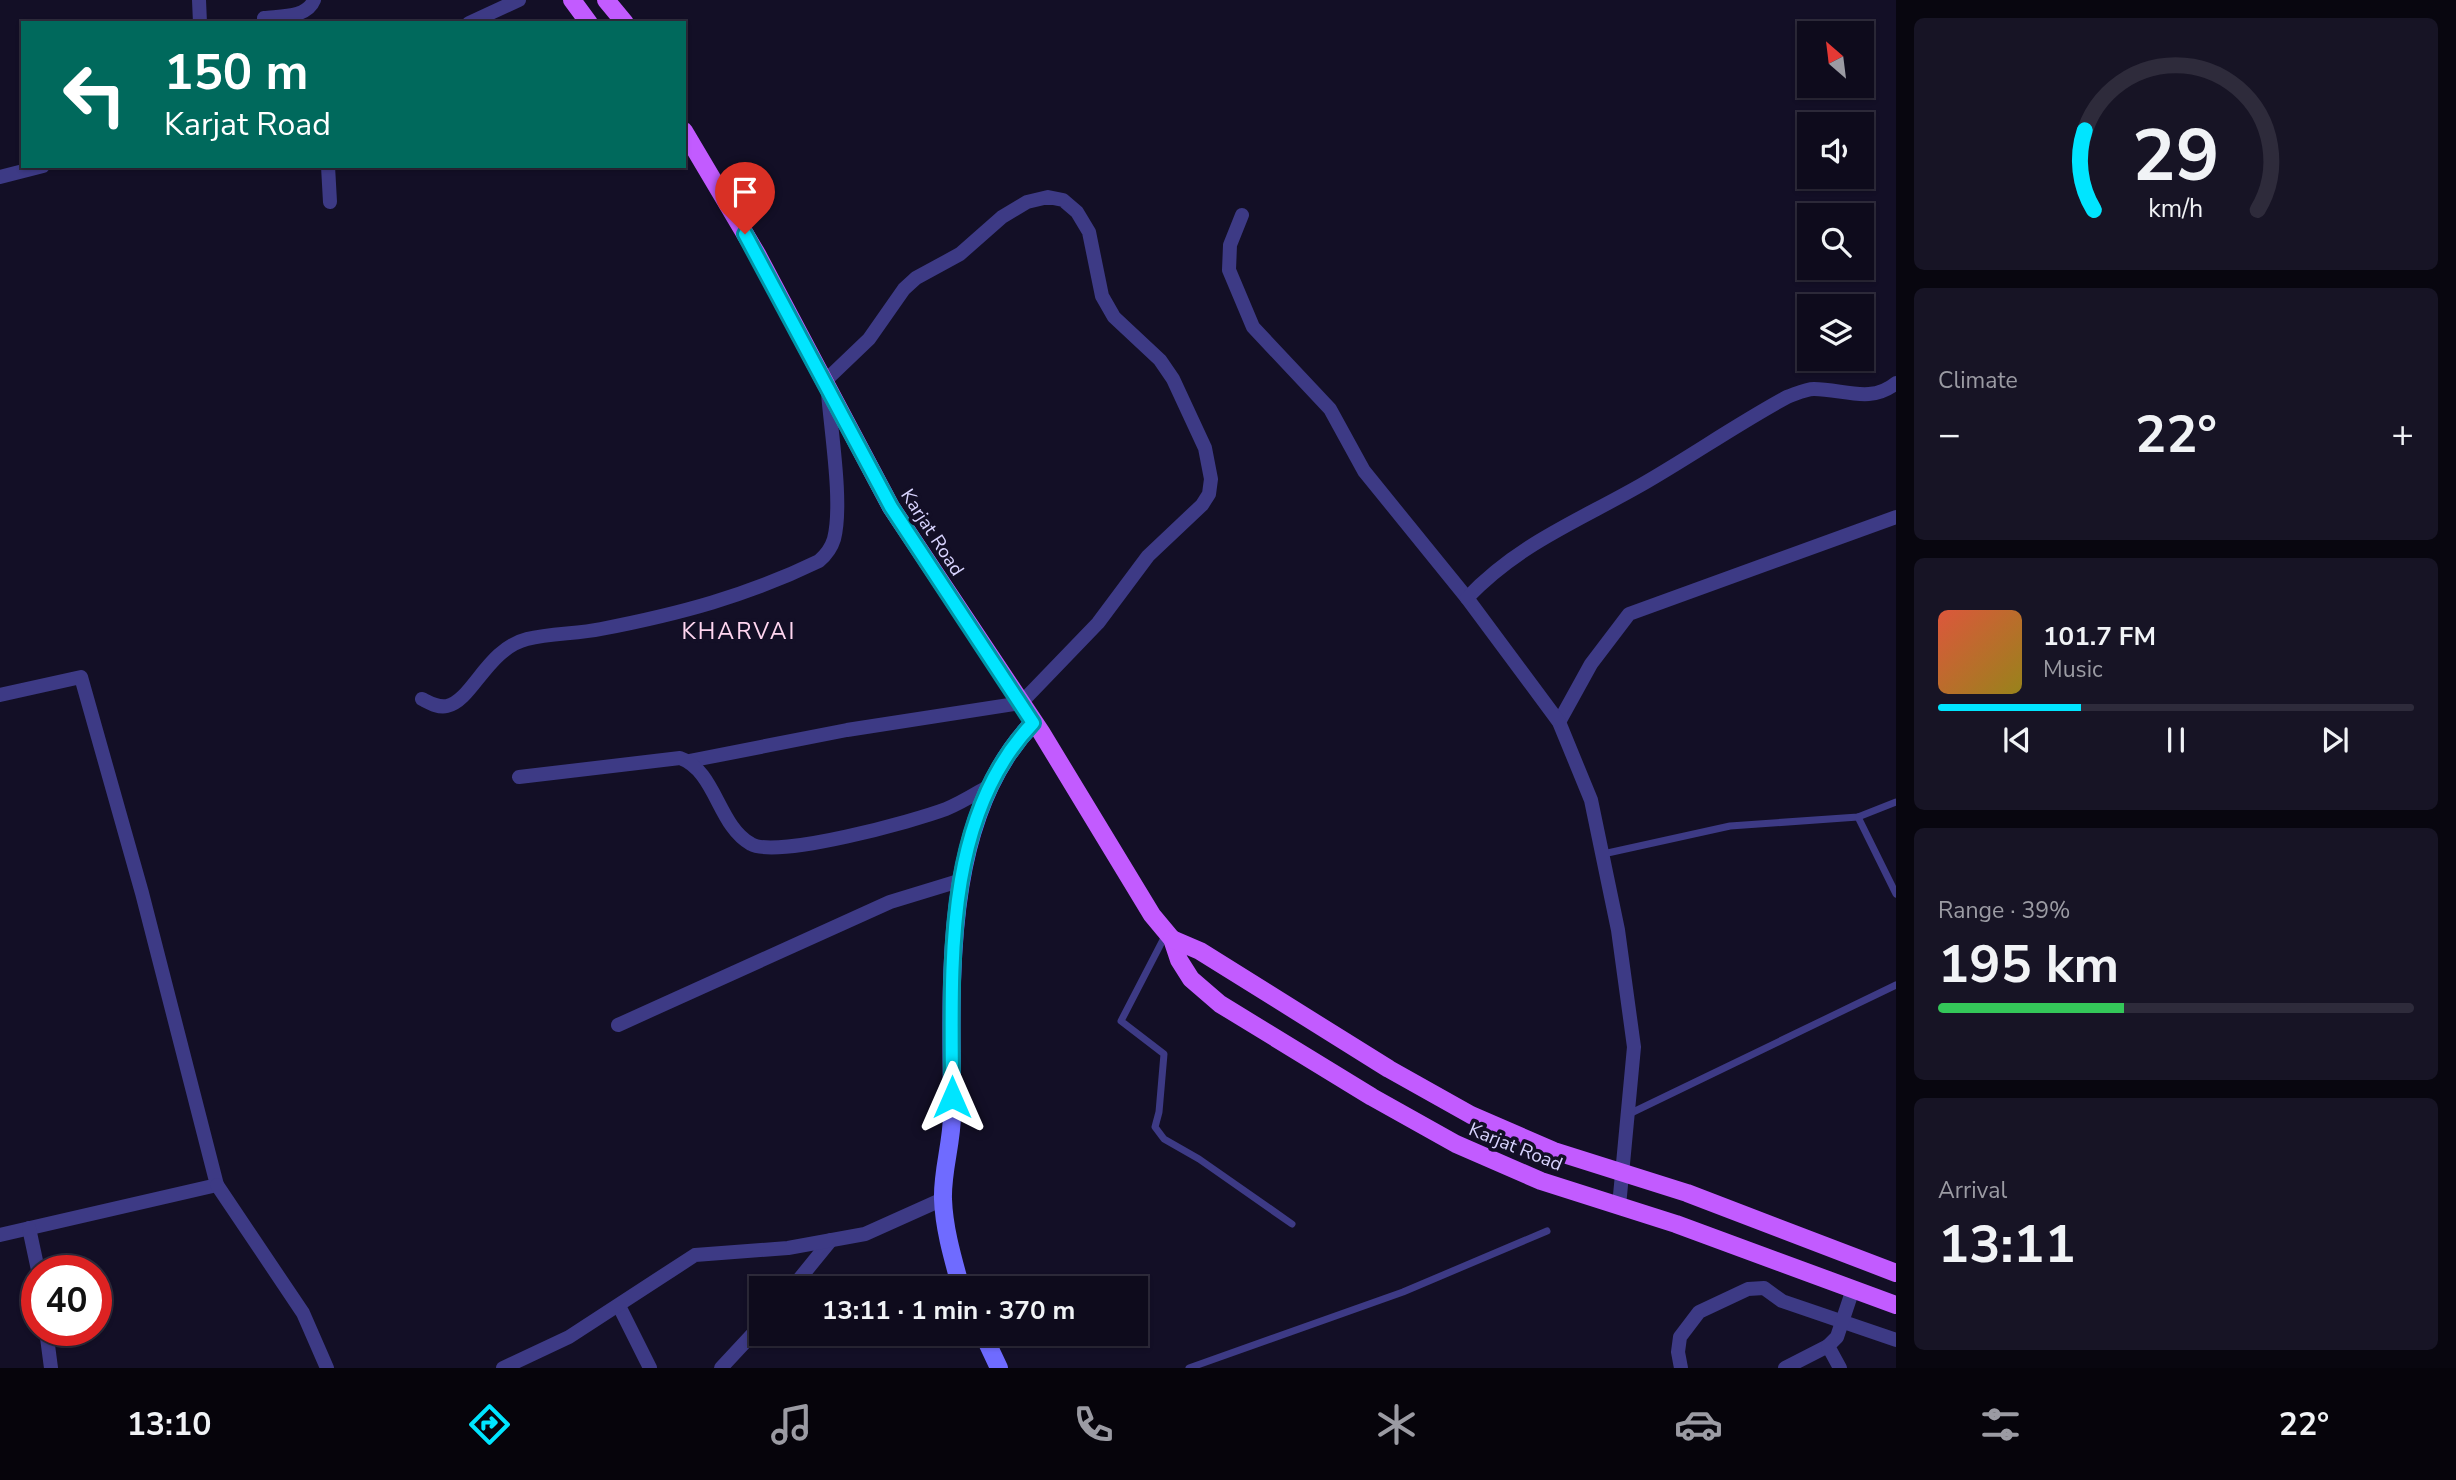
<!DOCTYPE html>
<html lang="en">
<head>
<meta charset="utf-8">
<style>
	body { margin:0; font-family:"Nunito Sans",sans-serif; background:#171425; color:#f1f3f6; height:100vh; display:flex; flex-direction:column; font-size:26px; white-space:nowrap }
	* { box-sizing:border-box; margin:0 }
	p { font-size:23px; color:#9b9ba3 }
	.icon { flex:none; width:38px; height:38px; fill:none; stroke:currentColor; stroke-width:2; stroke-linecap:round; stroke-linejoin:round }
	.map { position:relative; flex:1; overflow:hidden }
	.drawer { display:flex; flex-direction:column; gap:18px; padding:18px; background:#08060f; width:560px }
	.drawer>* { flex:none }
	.banner { position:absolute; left:21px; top:21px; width:665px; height:147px; border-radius:0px; box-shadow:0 2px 5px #0004,0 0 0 2px #2e2b3b; background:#00695c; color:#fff; overflow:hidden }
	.needle { width:46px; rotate:332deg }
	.fabs { position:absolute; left:1797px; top:21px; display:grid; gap:14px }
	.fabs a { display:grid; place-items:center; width:77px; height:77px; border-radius:0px; background:#0e0b1c; box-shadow:0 2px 5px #0004,0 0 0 2px #2e2b3b; font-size:35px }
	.speed { position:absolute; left:21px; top:1255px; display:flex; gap:14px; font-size:35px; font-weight:700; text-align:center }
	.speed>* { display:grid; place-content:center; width:91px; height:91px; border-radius:50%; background:#0e0b1c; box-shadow:0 2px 5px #0004,0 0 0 2px #2e2b3b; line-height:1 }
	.speed .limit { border:10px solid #d22; background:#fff; color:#111 }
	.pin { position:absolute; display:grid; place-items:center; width:60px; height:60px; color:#fff; margin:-72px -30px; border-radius:50% 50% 50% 0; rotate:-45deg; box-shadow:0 0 7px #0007 }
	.pin .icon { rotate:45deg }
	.me { position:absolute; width:77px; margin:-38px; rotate:0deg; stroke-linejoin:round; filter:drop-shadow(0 0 5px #0008) }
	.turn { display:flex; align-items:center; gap:24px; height:147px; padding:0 28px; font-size:32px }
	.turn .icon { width:91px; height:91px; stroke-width:2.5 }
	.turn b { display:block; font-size:49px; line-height:60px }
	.big { font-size:52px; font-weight:700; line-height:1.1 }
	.drawer .widget { flex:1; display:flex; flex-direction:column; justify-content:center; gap:10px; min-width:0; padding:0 24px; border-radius:10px; background:#171425 }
	.drawer .dial { align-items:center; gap:0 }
	.dial svg { height:182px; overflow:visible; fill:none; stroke:#2e2b3b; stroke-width:7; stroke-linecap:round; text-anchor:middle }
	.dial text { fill:#f1f3f6; stroke:none }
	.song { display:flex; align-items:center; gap:21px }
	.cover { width:84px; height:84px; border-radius:10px; background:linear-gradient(135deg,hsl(10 70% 55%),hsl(50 70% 35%)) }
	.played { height:7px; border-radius:4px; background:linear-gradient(90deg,#00e5ff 30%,#2e2b3b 30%) }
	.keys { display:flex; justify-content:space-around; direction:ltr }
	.heat { display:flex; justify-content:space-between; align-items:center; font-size:38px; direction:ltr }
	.charge { height:10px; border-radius:5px; background:linear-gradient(90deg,#34c759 39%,#2e2b3b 0) }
	.trip { position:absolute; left:749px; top:1276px; width:399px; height:70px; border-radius:0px; background:#0e0b1c; box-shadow:0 2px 5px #0004,0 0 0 2px #2e2b3b; font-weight:700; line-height:70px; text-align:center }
	.menu { display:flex; height:112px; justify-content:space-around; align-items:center; background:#06040b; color:#9b9ba3 }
	.menu .icon { width:49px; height:49px }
	.menu .current { color:#00e5ff }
	.menu b { font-size:32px; color:#f1f3f6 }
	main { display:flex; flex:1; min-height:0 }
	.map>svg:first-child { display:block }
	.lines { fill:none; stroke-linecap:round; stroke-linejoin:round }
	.lane { stroke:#3d3a85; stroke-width:7 }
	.street { stroke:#3d3a85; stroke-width:14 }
	.secondary { stroke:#6f6bff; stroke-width:18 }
	.primary { stroke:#c25bff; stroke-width:18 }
	.route-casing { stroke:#0095a6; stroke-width:18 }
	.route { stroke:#00e5ff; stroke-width:12 }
	.labels { text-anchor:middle; stroke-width:7; stroke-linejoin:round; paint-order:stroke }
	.street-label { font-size:19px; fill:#d9d4ff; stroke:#130f26 }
	.quarter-label { font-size:23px; letter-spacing:2px; fill:#ffd6f0; stroke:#130f26 }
</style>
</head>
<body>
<main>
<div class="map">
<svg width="1896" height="1368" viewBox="0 0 1896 1368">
	<rect width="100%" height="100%" fill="#130f26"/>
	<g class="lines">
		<!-- lane -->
		<g class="lane">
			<polyline points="1858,817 1896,894"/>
			<polyline points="1603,854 1730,826 1858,817 1896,802"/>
			<polyline points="1166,934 1121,1021 1164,1054 1159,1112 1155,1127 1164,1139 1199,1159 1292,1224"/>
			<polyline points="1629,1114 1896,985"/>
			<polyline points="1189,1368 1403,1292 1547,1231"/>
		</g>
		<!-- street -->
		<g class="street">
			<polyline points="199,0 200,23"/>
			<path d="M264,18C281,16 307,18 314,0"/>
			<polyline points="469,23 519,0"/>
			<polyline points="328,166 330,202"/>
			<polyline points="0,177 43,166"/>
			<polyline points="1242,215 1230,245 1229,270 1253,327 1330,409 1364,471 1467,598"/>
			<polyline points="0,695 81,677 142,893 217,1185 0,1235"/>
			<path d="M422,699C430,703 438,708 447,706C472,701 487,649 527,639C551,633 577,634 601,629C679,614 747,596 819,561C826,555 831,549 834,539C843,504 831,432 828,393"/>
			<polyline points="1559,722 1591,664 1629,614 1896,517"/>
			<polyline points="689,761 847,730 1021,703 1098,623 1148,556 1202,505 1209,494 1211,479 1205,448 1173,379 1160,360 1114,317 1102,296 1089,232 1077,212 1063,200 1048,197 1027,202 1002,217 960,254 916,278 904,289 869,339 823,383"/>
			<path d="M519,777L680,758C716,771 718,826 751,844C777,859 914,821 946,809C961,803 975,794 989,786"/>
			<polyline points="618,1025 890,902 962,880"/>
			<polyline points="217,1185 303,1313 327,1368"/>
			<path d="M1619,1206L1634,1047L1618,930L1591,800L1559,722L1467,598C1518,544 1578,521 1641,485C1690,457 1737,424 1787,397C1796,394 1805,389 1814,389C1843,389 1871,404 1896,383"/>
			<polyline points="29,1228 38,1270"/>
			<polyline points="792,1288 831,1240"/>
			<polyline points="619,1306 650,1368"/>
			<polyline points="46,1330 51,1368"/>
			<polyline points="503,1368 569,1337 695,1255 788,1248 865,1234 943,1199"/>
			<polyline points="721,1368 761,1325"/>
			<polyline points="1681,1368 1678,1352 1680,1337 1699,1312 1748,1289 1764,1288 1782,1301 1896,1340"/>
			<polyline points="1785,1368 1828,1346"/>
			<polyline points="1840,1368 1828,1346 1837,1337 1853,1289"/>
		</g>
		<!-- secondary -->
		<g class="secondary">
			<path d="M961,1288C953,1259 944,1229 943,1199C942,1171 952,1143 952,1114C952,988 939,821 1033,723"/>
			<polyline points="983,1334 999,1368"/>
		</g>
		<!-- primary -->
		<g class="primary">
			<polyline points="572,0 589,23"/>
			<polyline points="606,0 625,23"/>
			<polyline points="684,131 757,254 891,507 1041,732 1152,915 1172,939 1179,960 1191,979 1220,1004 1372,1097 1456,1144 1541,1181 1676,1224 1896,1305"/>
			<polyline points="1172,939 1200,951 1389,1069 1471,1115 1554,1151 1687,1193 1896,1273"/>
		</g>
	</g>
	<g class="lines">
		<!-- route casing -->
		<g class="route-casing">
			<path id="route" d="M745,234L891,507L1033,723C941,819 952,973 952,1097"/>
		</g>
		<!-- route -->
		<use href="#route" class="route"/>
	</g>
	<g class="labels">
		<!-- street labels -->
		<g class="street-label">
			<text transform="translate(933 532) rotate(57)" y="7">Karjat Road</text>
			<text transform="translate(1516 1146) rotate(22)" y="7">Karjat Road</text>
		</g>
		<!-- quarter labels -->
		<g class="quarter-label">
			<text x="739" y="639">KHARVAI</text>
		</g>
	</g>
</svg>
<div class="fabs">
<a><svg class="needle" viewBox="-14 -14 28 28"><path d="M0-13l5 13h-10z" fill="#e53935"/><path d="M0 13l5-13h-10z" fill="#9b9ba3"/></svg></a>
<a><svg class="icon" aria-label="sound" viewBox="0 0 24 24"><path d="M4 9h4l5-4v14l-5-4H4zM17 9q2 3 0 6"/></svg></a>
<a><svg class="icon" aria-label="search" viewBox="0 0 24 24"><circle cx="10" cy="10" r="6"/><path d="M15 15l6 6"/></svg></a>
<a><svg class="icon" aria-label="layers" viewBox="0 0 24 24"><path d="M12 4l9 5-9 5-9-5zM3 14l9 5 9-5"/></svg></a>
</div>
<div class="speed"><div class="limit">40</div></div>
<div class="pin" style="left:745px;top:234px;background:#d93025"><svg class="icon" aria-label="arrive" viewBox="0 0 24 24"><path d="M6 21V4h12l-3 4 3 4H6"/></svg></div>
<svg class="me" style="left:952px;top:1097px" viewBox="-20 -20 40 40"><path d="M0-17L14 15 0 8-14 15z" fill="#00e5ff" stroke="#fff" stroke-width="4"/></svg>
<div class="trip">13:11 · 1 min · 370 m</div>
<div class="banner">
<div class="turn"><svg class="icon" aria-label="left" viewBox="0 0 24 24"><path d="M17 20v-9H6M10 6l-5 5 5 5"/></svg><div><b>150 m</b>Karjat Road</div></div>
</div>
</div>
<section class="drawer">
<div class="widget dial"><svg viewBox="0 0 100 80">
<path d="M14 69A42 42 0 1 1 86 69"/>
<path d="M14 69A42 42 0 0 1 10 34" stroke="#00e5ff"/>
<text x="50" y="56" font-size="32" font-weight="700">29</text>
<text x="50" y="72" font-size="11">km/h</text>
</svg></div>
<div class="widget"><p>Climate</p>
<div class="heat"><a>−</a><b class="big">22°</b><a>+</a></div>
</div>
<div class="widget">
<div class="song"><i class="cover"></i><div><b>101.7 FM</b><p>Music</p></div></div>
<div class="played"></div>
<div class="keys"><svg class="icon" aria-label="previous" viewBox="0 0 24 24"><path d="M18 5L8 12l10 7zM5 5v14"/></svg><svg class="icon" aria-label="pause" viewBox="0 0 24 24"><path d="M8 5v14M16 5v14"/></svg><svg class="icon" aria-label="next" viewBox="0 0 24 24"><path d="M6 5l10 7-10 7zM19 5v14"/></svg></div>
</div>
<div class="widget"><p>Range · 39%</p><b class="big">195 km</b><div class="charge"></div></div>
<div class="widget"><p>Arrival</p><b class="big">13:11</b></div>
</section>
</main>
<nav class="menu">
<b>13:10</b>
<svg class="icon current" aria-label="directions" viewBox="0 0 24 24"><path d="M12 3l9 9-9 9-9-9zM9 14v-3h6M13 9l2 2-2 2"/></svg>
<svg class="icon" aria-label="music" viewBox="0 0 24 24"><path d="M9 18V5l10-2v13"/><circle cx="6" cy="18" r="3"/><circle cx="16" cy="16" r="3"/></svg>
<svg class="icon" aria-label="phone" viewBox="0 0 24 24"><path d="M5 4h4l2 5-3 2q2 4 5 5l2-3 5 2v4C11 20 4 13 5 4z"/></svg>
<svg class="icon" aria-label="climate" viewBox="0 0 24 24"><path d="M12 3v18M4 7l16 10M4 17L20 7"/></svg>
<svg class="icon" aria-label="car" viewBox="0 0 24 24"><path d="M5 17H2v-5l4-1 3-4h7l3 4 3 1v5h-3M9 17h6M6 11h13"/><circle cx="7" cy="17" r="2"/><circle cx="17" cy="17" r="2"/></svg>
<svg class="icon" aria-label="filters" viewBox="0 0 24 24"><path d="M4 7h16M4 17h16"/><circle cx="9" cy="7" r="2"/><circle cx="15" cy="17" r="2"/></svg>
<b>22°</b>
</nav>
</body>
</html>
